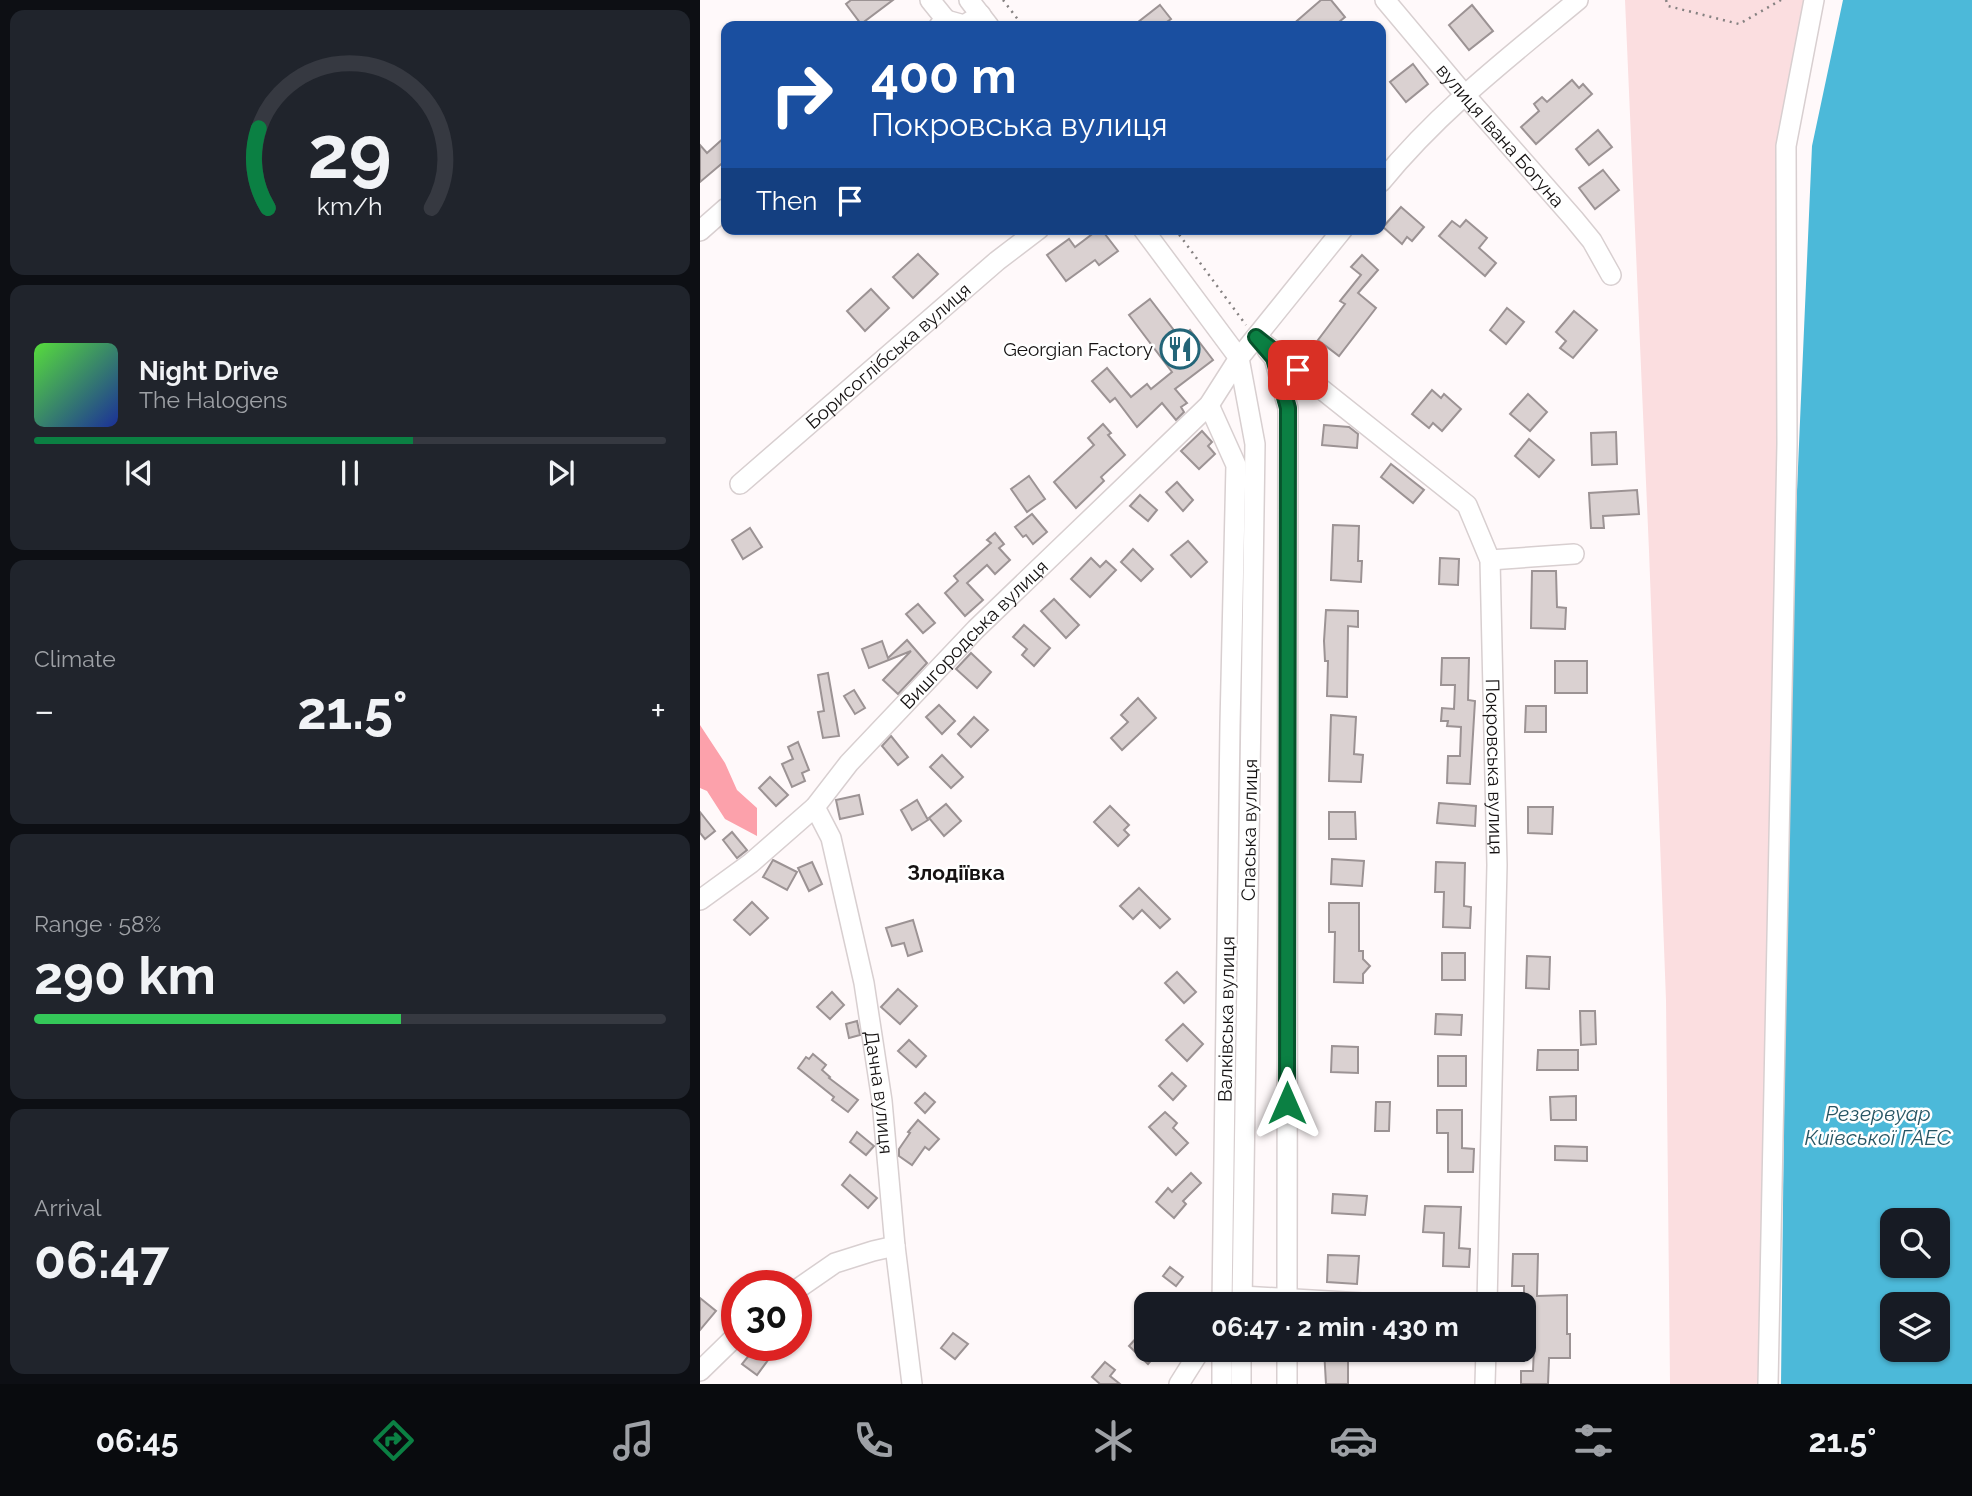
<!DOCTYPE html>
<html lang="en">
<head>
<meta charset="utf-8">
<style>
	body { margin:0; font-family:Raleway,sans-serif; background:#20242c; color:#f1f3f6; height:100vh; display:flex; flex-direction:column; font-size:26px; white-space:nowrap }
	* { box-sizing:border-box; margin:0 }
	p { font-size:23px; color:#9ea1a6 }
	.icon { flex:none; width:38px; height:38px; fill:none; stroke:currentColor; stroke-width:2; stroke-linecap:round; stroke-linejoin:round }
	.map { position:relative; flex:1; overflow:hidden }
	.sheet { display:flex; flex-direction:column; gap:10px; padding:10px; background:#0d0f14; width:700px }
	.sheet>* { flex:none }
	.banner { position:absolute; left:21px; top:21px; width:665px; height:214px; border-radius:14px; box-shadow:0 2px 5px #0004; background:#1a4fa0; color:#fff; overflow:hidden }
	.controls { position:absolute; left:1180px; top:1208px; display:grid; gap:14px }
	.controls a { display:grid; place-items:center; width:70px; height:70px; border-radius:14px; background:#171b24; box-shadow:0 2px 5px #0004; font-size:35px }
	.speed { position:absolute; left:21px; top:1270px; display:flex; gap:14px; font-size:35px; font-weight:700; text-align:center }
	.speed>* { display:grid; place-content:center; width:91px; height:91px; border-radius:50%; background:#171b24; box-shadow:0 2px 5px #0004; line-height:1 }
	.speed .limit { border:10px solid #d22; background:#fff; color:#111 }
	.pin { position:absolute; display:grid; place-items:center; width:60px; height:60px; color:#fff; margin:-30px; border-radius:14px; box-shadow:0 4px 10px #0006 }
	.me { position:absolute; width:77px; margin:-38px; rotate:0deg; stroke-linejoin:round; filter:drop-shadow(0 0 5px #0008) }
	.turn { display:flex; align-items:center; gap:24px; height:147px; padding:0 35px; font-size:32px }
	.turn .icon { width:91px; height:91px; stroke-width:2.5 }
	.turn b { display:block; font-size:49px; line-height:60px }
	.then { display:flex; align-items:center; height:66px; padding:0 35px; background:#0003; gap:14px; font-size:26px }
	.big { font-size:52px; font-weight:700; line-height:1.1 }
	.sheet .tile { flex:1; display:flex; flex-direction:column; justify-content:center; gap:10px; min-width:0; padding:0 24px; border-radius:14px; background:#20242c }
	.sheet .dial { align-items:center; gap:0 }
	.dial svg { height:182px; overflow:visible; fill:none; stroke:#363941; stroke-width:7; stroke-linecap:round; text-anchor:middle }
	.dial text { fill:#f1f3f6; stroke:none }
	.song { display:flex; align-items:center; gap:21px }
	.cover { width:84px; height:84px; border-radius:10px; background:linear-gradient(135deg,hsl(110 70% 55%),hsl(230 70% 35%)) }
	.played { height:7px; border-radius:4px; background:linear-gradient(90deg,#0b8043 60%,#363941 60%) }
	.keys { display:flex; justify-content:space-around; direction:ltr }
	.heat { display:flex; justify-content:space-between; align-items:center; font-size:38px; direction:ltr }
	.charge { height:10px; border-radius:5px; background:linear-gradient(90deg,#34c759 58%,#363941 0) }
	.trip { position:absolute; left:434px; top:1292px; width:402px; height:70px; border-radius:14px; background:#171b24; box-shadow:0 2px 5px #0004; font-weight:700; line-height:70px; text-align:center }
	.menu { display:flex; height:112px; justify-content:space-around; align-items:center; background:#090b0e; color:#9ea1a6 }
	.menu .icon { width:49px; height:49px }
	.menu .selected { color:#0b8043 }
	.menu b { font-size:32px; color:#f1f3f6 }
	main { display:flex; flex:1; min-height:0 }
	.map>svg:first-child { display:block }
	.green { fill:#fbdee0 }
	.forest { fill:#fca1ab }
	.water { fill:#4cb9d9; fill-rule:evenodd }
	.building { fill:#dad1d1; stroke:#9c9394; stroke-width:2 }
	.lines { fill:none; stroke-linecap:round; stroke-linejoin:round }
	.minor-casing { stroke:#d8cfd0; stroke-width:22 }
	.path { stroke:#858181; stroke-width:2.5; stroke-dasharray:2 5; stroke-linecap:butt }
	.minor { stroke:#fff; stroke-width:19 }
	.route-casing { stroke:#07532c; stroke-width:18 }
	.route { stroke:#0b8043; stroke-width:12 }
	.labels { text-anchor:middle; stroke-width:5; stroke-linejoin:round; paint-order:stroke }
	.street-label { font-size:19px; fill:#151212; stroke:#fff }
	.poi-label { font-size:19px; fill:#151212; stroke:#fff; text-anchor:end }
	.neighbourhood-label { font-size:21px; font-weight:bold; fill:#151212; stroke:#fff }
	.water-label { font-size:21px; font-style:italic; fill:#285664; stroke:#fff }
</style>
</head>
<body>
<main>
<section class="sheet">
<div class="tile dial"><svg viewBox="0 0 100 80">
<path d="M14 69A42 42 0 1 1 86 69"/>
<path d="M14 69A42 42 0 0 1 10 34" stroke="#0b8043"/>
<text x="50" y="56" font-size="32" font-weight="700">29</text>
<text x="50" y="72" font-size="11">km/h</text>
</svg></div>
<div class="tile">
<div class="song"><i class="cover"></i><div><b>Night Drive</b><p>The Halogens</p></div></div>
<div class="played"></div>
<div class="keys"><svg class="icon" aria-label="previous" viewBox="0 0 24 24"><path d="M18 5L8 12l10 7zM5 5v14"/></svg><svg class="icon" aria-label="pause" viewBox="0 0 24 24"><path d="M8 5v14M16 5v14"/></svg><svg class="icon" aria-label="next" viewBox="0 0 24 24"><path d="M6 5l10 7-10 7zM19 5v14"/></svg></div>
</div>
<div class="tile"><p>Climate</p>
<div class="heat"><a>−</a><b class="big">21.5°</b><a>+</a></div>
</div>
<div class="tile"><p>Range · 58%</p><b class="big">290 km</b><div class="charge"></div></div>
<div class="tile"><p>Arrival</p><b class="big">06:47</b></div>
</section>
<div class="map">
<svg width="1272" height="1384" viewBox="0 0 1272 1384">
	<rect width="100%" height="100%" fill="#fff9fa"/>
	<!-- green -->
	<polygon class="green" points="925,0 1114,0 1086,146 1068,1384 970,1384 966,1000 949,551"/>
	<!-- forest -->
	<polygon class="forest" points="0,725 25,763 37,790 57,808 57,836 25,819 7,791 0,788"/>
	<!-- water -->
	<path class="water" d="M1143,0H1272V1384H1081L1089,674L1112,146ZM1192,1220H1237V1265H1192ZM1192,1304H1237V1349H1192Z"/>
	<!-- building -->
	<g class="building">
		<polygon points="151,0 193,0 161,24 146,4"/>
		<polygon points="621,0 631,0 645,17 634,26 591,26"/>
		<polygon points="460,5 471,19 461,26 433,26"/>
		<polygon points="772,5 793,31 769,50 749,25"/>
		<polygon points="713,64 728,84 706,102 690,82"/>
		<polygon points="872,80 879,88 883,84 892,94 836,144 821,127 839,111 834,104 842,97 847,102"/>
		<polygon points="898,130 912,147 889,165 876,149"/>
		<polygon points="26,136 26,160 0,182 0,145 7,153"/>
		<polygon points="903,170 919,190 895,209 879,188"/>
		<polygon points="701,207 724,227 712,241 707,237 702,244 683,227"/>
		<polygon points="766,220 787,238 779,248 796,263 785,276 739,236 752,221 760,227"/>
		<polygon points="399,229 401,229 418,251 399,265 395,260 366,281 347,255 369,239 375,247"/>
		<polygon points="218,254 238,274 213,298 193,277"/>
		<polygon points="662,255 678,270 658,293 676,308 639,356 618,340 645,304 640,301 661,275 651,267"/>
		<polygon points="171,289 189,308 165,331 147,311"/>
		<polygon points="450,299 480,338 490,330 513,360 475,389 487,403 481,407 484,412 476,420 462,403 437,427 415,398 410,402 392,381 407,368 431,397 447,384 451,389 472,372 429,315"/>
		<polygon points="807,308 824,322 806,344 790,330"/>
		<polygon points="874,311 897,330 873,358 860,348 866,341 856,332"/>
		<polygon points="732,390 741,398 744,394 761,409 742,431 733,423 729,428 712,414"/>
		<polygon points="828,394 847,412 830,431 810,414"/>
		<polygon points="403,424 411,433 408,435 425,455 401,477 404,481 376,508 354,482 394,445 388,438"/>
		<polygon points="624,425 649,427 658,434 657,448 622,445"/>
		<polygon points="502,431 512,442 508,446 515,454 499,469 481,451"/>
		<polygon points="916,432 917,464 892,465 891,433"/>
		<polygon points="829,439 854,460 839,477 815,456"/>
		<polygon points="691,464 724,490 713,503 681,477"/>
		<polygon points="329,476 345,499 327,512 311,489"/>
		<polygon points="477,482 493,500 483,511 466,492"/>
		<polygon points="937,490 939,514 903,516 904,528 891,528 889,493"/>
		<polygon points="440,495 457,510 448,521 430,506"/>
		<polygon points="332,514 347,532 333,544 326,535 323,537 315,527"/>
		<polygon points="633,525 659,526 658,561 662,561 661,582 631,580"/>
		<polygon points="50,528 62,547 43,559 32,540"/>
		<polygon points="295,533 304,544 299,548 310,560 295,574 287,565 267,583 283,600 265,616 245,593 258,581 254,576 291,543 287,540"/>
		<polygon points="488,541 507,562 491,577 471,555"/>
		<polygon points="433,549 453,569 441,581 421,562"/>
		<polygon points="391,558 400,567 406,561 416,570 390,597 371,579"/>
		<polygon points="740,558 759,559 758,585 739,584"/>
		<polygon points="832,571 856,571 857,607 866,608 865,629 831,628"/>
		<polygon points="354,599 379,625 366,638 341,611"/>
		<polygon points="218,604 235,623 223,633 206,614"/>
		<polygon points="626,610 658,611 658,627 648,626 647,697 627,696 628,661 625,661 624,641"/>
		<polygon points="324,625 350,648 334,666 322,655 327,649 313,637"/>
		<polygon points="207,640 227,663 198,694 183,680 211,651 169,668 162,649 182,641 188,658"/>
		<polygon points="271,653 291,672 277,688 256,669"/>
		<polygon points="742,658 769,658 768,700 775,701 770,784 747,783 748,756 760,756 761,727 747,726 748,721 741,721 742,708 754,709 755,685 741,685"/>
		<rect x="855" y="661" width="32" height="32"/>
		<polygon points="128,673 139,736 123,738 118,712 124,711 118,675"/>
		<polygon points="154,690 165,708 155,714 144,696"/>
		<polygon points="438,698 456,718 422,750 411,738 428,722 421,715"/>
		<polygon points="239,705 255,721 242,734 226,717"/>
		<polygon points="826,706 846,706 846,732 825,732"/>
		<polygon points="631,715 656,717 654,754 663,755 661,782 629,781"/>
		<polygon points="274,717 288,730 271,747 258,734"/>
		<polygon points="191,736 208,757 198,765 182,746"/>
		<polygon points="98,742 109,770 102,773 105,781 92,787 82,764 93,759 88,747"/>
		<polygon points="242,755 263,777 251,788 230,767"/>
		<polygon points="70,777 88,795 76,806 59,788"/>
		<polygon points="159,795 163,814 140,819 136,800"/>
		<polygon points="217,800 228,820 212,830 201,810"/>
		<polygon points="739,803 776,806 775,826 737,823"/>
		<polygon points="246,804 261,821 244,836 229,818"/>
		<polygon points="410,806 429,825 424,830 429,835 418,846 394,822"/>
		<polygon points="828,807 853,807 852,834 828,833"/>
		<polygon points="0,812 15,831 5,839 0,833"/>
		<polygon points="629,812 655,812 656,839 629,839"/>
		<polygon points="32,832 47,850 37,858 23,840"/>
		<polygon points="632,859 664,861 662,886 631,884"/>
		<polygon points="73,860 97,872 87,890 63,877"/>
		<polygon points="112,862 122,884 109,891 98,868"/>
		<polygon points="736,862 765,863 764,906 771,907 770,928 743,927 744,892 735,892"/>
		<polygon points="439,888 470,919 460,928 442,910 433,919 420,906"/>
		<polygon points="52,902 68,918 50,935 34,920"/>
		<polygon points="629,903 659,903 659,951 663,951 663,959 670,966 663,974 663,983 634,982 635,932 629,932"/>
		<polygon points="213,920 222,951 208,956 204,943 192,946 186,928"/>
		<rect x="742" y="953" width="23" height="27"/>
		<polygon points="827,956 850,957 849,989 826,988"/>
		<polygon points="477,972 496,992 484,1003 465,983"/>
		<polygon points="198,989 217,1006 200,1024 181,1007"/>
		<polygon points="132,992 144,1005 130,1019 117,1007"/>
		<polygon points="880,1011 895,1011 896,1044 881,1045"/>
		<polygon points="736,1014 762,1015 761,1035 735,1034"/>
		<polygon points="157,1021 160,1035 149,1038 146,1024"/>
		<polygon points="483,1024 503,1044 487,1061 466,1040"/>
		<polygon points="209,1040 226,1056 216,1067 198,1051"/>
		<polygon points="632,1046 658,1047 658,1073 631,1072"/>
		<polygon points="838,1050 878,1050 878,1070 837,1070"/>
		<polygon points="113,1054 126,1065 122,1070 130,1077 129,1078 158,1100 148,1112 132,1100 134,1097 98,1068 106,1057 109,1059"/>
		<rect x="738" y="1056" width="28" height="30"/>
		<polygon points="472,1073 486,1086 473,1100 459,1086"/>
		<polygon points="225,1093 235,1102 225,1113 215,1103"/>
		<polygon points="876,1096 876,1120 851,1120 850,1097"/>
		<polygon points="676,1102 690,1102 689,1131 675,1131"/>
		<polygon points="737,1110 762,1110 762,1148 774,1149 773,1172 748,1172 748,1133 737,1133"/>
		<polygon points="465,1112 477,1123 473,1128 488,1143 476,1155 449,1127"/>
		<polygon points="218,1120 239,1139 229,1150 225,1147 212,1165 199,1156 199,1149 210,1133 208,1132"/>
		<polygon points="157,1132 174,1146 166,1155 150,1142"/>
		<polygon points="855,1146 887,1147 887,1161 855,1160"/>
		<polygon points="491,1173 501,1183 483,1201 486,1204 474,1218 456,1202 468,1188 472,1192"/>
		<polygon points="150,1175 177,1198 168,1208 142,1185"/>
		<polygon points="633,1194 667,1196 665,1215 632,1213"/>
		<polygon points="725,1206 761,1207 759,1248 770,1249 769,1267 743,1266 744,1233 723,1232"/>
		<polygon points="813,1254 838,1254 837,1296 867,1295 867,1334 870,1334 870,1358 849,1358 848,1384 821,1384 821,1371 833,1371 835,1322 824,1322 824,1286 812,1286"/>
		<polygon points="628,1255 659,1256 657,1284 627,1282"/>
		<polygon points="470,1267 483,1277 476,1286 463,1276"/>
		<polygon points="0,1298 16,1311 0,1330"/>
		<polygon points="253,1333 268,1344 255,1359 241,1348"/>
		<polygon points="440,1334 446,1339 446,1349 461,1349 448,1364 429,1346"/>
		<polygon points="66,1346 74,1352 57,1375 42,1364 51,1353 43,1347"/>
		<polygon points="624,1349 648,1349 648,1384 626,1384"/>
		<polygon points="405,1362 415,1370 410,1376 420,1384 400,1384 392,1377"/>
	</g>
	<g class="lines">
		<!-- minor casing -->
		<g class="minor-casing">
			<g id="minor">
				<polyline points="230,0 251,26"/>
				<polyline points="269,0 289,26"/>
				<path id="s1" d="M685,0L764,94L874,219L892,241L911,275"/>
				<polyline points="239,26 246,20 264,25 281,15"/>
				<path d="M681,182C739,111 808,58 878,0"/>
				<polyline points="443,229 539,358 555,444 542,1304"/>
				<polyline points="0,231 26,208"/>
				<path id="s2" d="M556,337L767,505L790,560L797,865L787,1304"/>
				<polyline points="567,350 574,358 588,408 587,1304"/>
				<polyline points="509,405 536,465 530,725 522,1304"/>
				<path id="s3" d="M40,484L297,261L339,229"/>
				<polyline points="790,560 874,554"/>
				<path id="s4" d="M115,807L131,838L164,983L182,1101L195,1246L212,1384"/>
				<path id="s5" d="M0,900L51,863L115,807L149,763L276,629L509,405L539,358L643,229"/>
				<polyline points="96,1290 135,1263 173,1251 195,1246"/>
				<polyline points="542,1296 679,1304"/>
				<polyline points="0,1371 37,1335"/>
				<polyline points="479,1384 501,1349"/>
				<polyline points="522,1384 522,1349"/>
				<polyline points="541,1384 541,1349"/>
				<polyline points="587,1384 587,1349"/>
				<polyline points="785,1384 786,1349"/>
				<polyline points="1068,1384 1087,444 1086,146 1114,0"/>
			</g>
		</g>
		<!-- path -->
		<g class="path">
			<polyline points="303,0 323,26"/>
			<polyline points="966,0 968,6 1039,24 1081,0"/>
			<polyline points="475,229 546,325"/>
		</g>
		<!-- minor -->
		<use href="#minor" class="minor"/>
	</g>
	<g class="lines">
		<!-- route casing -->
		<g class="route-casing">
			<polyline id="route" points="587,1103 588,408 574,358 556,337 598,370"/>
		</g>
		<!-- route -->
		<use href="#route" class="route"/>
	</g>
	<!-- icons -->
	<defs>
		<g id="restaurant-ring" transform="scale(2.0125)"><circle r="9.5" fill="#fff" stroke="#236578" stroke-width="1.5"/><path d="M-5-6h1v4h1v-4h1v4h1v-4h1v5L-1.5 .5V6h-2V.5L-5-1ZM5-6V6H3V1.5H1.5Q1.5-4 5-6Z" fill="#236578"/></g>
	</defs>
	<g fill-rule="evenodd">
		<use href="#restaurant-ring" x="480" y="349"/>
	</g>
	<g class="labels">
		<!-- street labels -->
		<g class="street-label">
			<text dy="7" stroke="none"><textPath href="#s1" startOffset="178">вулиця Івана Богуна</textPath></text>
			<text dy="7" stroke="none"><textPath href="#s3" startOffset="196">Борисоглібська вулиця</textPath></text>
			<text dy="7" stroke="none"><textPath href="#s5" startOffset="383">Вишгородська вулиця</textPath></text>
			<text dy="7" stroke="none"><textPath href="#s2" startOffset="536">Покровська вулиця</textPath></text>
			<text transform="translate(549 830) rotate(-89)" y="7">Спаська вулиця</text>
			<text transform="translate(526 1019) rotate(-89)" y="7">Валківська вулиця</text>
			<text dy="7" stroke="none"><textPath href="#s4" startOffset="294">Дачна вулиця</textPath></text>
		</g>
		<!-- poi labels -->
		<g class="poi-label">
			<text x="453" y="356">Georgian Factory</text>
		</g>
		<!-- neighbourhood labels -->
		<g class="neighbourhood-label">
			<text x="256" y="880">Злодіївка</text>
		</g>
		<!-- water labels -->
		<g class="water-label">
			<text x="1178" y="1121">Резервуар<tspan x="1178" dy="24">Київської ГАЕС</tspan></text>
		</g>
	</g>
</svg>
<div class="controls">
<a><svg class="icon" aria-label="search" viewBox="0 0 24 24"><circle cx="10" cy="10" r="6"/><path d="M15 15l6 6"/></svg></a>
<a><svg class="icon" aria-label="layers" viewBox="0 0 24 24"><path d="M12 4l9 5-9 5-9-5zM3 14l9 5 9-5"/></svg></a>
</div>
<div class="speed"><div class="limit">30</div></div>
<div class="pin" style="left:598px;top:370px;background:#d93025"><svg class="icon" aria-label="arrive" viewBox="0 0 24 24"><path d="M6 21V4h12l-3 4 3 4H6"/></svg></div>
<svg class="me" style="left:587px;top:1103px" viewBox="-20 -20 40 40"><path d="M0-17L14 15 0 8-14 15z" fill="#0b8043" stroke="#fff" stroke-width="4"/></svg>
<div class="trip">06:47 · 2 min · 430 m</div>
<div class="banner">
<div class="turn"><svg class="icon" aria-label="right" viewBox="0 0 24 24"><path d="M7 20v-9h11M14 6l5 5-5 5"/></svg><div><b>400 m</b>Покровська вулиця</div></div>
<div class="then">Then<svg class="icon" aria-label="arrive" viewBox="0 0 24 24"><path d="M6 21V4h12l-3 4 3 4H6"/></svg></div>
</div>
</div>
</main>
<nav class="menu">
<b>06:45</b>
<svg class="icon selected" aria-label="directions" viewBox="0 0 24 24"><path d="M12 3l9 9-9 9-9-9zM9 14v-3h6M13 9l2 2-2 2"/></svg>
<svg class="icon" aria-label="music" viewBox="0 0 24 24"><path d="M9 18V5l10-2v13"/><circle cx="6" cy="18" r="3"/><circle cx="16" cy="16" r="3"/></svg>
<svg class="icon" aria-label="phone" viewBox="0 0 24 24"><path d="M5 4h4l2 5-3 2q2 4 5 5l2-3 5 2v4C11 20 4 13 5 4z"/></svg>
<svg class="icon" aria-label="climate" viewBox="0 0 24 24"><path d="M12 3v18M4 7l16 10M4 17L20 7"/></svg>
<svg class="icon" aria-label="car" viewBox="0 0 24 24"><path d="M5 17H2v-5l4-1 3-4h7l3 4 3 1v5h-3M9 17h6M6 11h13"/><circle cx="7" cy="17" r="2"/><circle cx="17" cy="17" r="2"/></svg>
<svg class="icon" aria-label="filters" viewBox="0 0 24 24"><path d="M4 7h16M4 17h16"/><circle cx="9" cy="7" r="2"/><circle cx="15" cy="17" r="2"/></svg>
<b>21.5°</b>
</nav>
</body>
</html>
